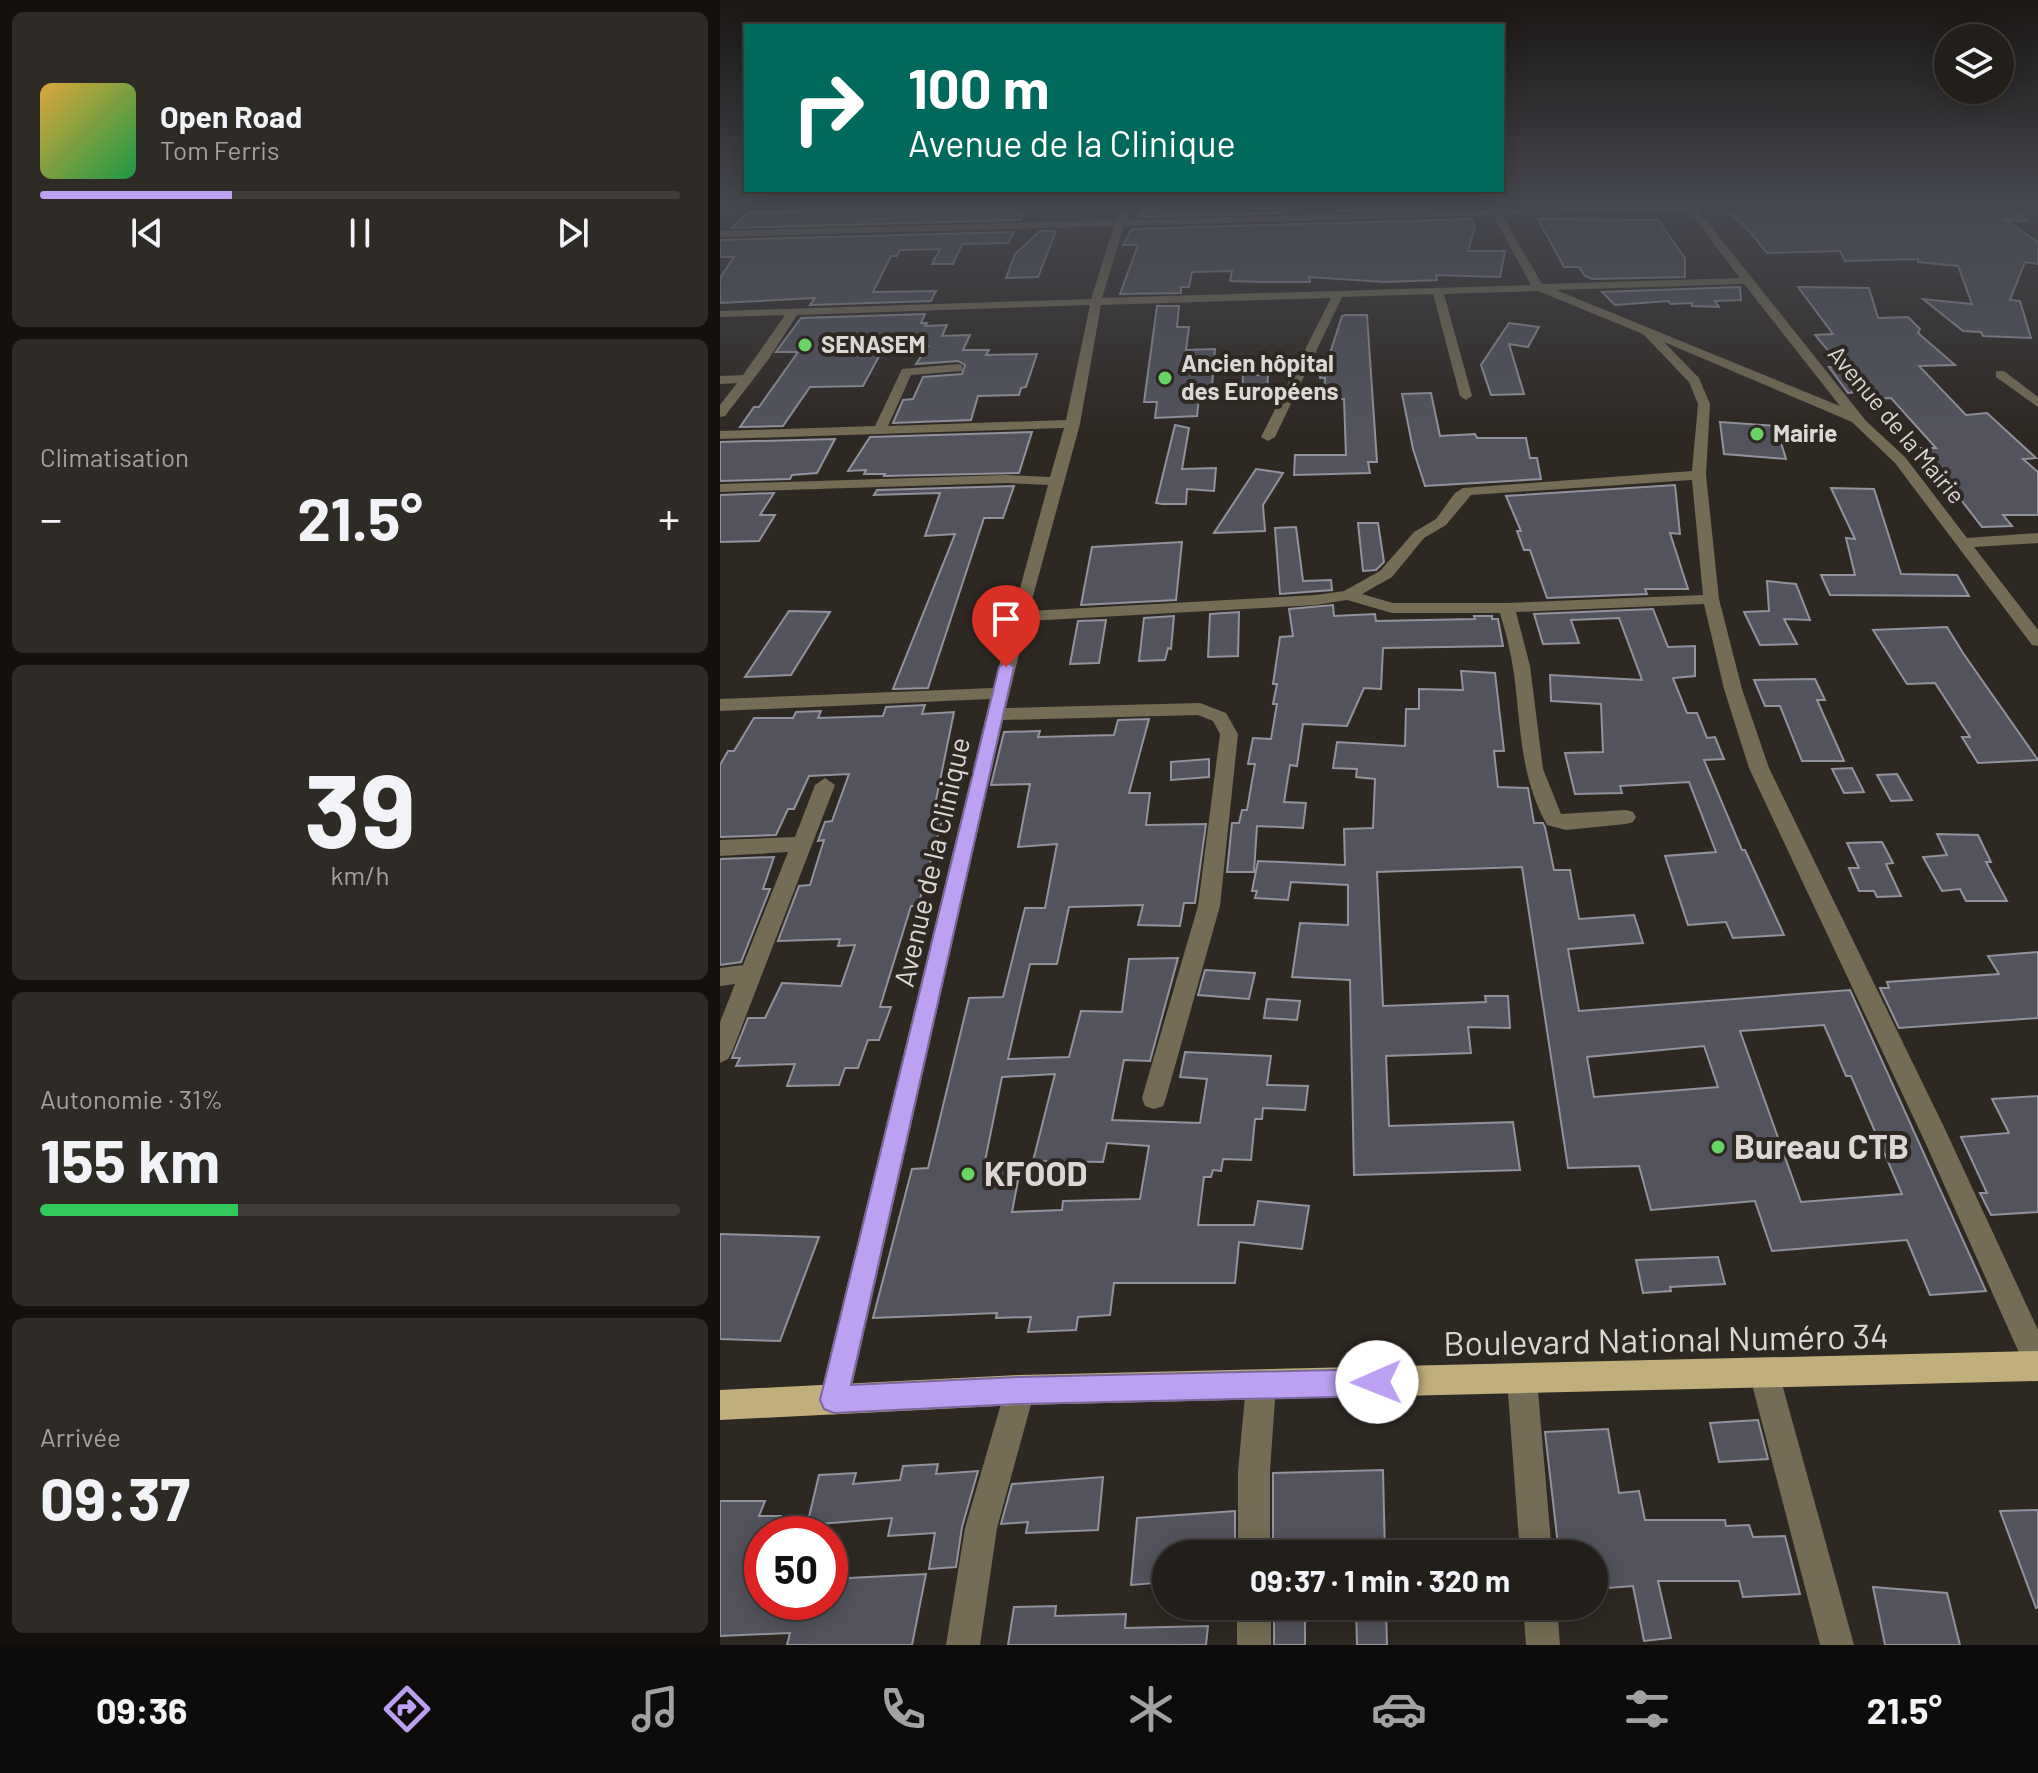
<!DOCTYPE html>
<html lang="fr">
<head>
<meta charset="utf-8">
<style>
	body { margin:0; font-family:Barlow,sans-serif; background:#2e2b27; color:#f1f3f6; height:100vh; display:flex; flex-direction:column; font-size:30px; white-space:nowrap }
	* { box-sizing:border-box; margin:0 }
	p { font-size:26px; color:#a2a2a2 }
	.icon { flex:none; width:44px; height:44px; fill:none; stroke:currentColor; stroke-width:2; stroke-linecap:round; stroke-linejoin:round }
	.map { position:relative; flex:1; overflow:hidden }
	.details { display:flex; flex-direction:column; gap:12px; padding:12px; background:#13100e; width:720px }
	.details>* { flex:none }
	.guide { position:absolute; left:24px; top:24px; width:760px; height:168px; border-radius:0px; box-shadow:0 4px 20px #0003,0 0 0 2px #3f3c39; background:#00695c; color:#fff; overflow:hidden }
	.tools { position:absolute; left:1214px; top:24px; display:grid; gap:16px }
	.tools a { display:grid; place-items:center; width:80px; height:80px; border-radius:50%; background:#221e1a; box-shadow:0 4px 20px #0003,0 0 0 2px #3f3c39; font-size:40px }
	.speed { position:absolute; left:24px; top:1516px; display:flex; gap:16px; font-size:40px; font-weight:700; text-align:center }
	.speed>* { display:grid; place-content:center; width:104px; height:104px; border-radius:50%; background:#221e1a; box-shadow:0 4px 20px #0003,0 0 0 2px #3f3c39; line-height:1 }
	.speed .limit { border:12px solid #d22; background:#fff; color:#111 }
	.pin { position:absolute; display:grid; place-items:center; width:68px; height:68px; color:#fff; margin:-82px -34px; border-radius:50% 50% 50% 0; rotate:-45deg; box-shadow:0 0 8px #0007 }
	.pin .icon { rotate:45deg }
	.me { position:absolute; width:88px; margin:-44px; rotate:269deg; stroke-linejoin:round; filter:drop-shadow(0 0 6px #0008) }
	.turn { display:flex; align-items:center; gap:28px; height:168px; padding:0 32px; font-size:36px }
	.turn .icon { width:104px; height:104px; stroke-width:2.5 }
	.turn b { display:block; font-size:56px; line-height:68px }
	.big { font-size:60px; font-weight:700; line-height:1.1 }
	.details .tile { flex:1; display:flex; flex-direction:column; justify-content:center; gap:12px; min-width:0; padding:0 28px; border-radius:12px; background:#2e2b27 }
	.details .dial { align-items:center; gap:0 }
	.dial b { font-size:104px; line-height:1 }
	.song { display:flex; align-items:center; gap:24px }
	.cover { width:96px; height:96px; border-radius:12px; background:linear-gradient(135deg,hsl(40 70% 55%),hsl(140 70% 35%)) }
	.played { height:8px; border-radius:4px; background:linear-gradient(90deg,#bca0f2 30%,#3f3c39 30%) }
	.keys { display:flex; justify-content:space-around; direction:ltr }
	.heat { display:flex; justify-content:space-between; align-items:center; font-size:44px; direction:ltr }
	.charge { height:12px; border-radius:6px; background:linear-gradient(90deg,#34c759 31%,#3f3c39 0) }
	.trip { position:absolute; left:432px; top:1540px; width:456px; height:80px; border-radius:40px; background:#221e1a; box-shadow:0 4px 20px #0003,0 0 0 2px #3f3c39; font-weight:700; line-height:80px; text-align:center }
	.tabs { display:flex; height:128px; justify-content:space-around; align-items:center; background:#0e0c0a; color:#a2a2a2 }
	.tabs .icon { width:56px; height:56px }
	.tabs .on { color:#bca0f2 }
	.tabs b { font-size:36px; color:#f1f3f6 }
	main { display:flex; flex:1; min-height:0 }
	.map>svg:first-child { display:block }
	.building { fill:#52535c; stroke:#91929b; stroke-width:2; fill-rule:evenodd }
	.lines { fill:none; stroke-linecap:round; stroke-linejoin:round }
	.minor { fill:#746c54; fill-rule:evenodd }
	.major { fill:#c0af7c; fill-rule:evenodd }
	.route { fill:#bca0f2; stroke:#7a689d; stroke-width:2 }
	.poi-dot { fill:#68d465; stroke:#2e2823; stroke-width:3 }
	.labels { text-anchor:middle; stroke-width:8; stroke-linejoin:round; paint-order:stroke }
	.far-poi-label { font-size:24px; font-weight:bold; fill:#dcd7d4; stroke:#2e2823; text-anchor:start }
	.far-street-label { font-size:24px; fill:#dcd7d4; stroke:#2e2823 }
	.street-label { font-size:28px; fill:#dcd7d4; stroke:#2e2823 }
	.near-poi-label { font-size:34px; font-weight:bold; fill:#dcd7d4; stroke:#2e2823; text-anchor:start }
	.near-street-label { font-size:34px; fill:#dcd7d4; stroke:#2e2823 }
</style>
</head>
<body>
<main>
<section class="details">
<div class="tile">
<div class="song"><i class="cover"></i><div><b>Open Road</b><p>Tom Ferris</p></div></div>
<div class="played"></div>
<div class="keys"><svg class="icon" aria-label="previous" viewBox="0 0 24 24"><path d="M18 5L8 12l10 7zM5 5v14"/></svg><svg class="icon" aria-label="pause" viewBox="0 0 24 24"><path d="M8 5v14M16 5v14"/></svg><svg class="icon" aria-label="next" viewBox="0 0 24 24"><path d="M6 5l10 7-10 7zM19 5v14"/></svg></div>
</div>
<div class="tile"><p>Climatisation</p>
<div class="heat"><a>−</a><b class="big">21.5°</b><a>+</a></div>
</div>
<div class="tile dial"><b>39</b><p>km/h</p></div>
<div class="tile"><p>Autonomie · 31%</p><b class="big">155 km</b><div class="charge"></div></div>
<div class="tile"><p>Arrivée</p><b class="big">09:37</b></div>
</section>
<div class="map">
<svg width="1318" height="1645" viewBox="0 0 1318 1645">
	<rect width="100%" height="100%" fill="#2e2823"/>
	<!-- building -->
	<g class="building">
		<polygon points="110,202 187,202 184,207 309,204 300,220 12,228 29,212 102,211"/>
		<polygon points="448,202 572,202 564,213 419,217 424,208 441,208 443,203"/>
		<polygon points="615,202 744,202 747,208 616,211"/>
		<polygon points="1146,202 1276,202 1310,221 1285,220 1318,242 1318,264 1305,262 1290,300 1300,301 1311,338 1263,336 1261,332 1243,331 1203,299 1252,304 1238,266 1198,262 1198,259 1125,261 1120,251 1047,253 1026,227 1008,212 1069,209 1065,205"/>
		<polygon points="751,219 755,227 748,251 785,251 780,277 716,275 717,280 665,282 589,277 590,282 542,282 510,281 512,271 472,272 469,287 461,287 461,293 400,294 418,245 403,245 412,229"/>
		<polygon points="818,219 938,220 965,258 965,277 872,279 865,276 859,267 844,267"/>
		<polygon points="320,231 336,231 318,277 286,278 295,254"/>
		<polygon points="294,232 288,243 242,244 233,264 212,264 220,249 180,250 177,256 171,256 153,292 216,291 211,301 90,305 95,298 0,303 0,278 14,257 0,257 0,240"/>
		<polygon points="1020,287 1021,300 995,301 999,307 972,306 972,303 951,304 948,301 895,305 882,292"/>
		<polygon points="1078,287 1149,288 1158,318 1188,317 1200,329 1198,333 1235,365 1199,366 1246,415 1267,413 1316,458 1303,459 1318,472 1318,515 1283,515 1292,526 1262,527 1201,448 1216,448 1171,398 1141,399 1136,392 1128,393 1109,367 1122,367 1095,335 1113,334"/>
		<polygon points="437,306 459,306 457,327 469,327 466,350 495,349 492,387 480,388 477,416 435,418 437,402 424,402"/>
		<polygon points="205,314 201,323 207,323 205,326 227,325 222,336 250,335 243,350 269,350 266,355 317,354 306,387 301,388 299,395 258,396 251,420 173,423 183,400 193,399 203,377 242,374 245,365 238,361 196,364 208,346 164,347 143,386 90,387 63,426 20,427 34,407 39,407 78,352 56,352 81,318"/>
		<polygon points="626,315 647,315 657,462 648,462 650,473 574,475 575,455 626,455 624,399 604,399 605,378 600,378 599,357 609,356 622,316"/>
		<polygon points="789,323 819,327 808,347 789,344 804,394 771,395 761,365"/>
		<polygon points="523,375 548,375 547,393 522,394"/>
		<polygon points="711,393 720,436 755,434 757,438 806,438 810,458 817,458 821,479 705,486 693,449 682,394"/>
		<polygon points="1000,422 1056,426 1066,459 1004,454"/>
		<polygon points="455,425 469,428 462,469 496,468 494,491 467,489 466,504 442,504 436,503"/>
		<polygon points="312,432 299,473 164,476 165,474 144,474 146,470 128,471 150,437"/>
		<polygon points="115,439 97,473 72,475 70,479 0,481 0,442"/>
		<polygon points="536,469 563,473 543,505 545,531 494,533"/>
		<polygon points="955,485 960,534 950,533 968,589 925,589 927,594 827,598 810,550 804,550 797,531 801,531 786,496"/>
		<polygon points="294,486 283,518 264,518 208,688 173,689 235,534 205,536 220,493 154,495 157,490"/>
		<polygon points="1111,488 1154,489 1181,574 1237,575 1249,596 1110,595 1101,575 1135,575 1126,538 1135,539"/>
		<polygon points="54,493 40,515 55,515 39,541 0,542 0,495"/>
		<polygon points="638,523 658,523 664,562 656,570 643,571"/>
		<polygon points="576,527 583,581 611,580 612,590 560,594 555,528"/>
		<polygon points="462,542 456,600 361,605 372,547"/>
		<polygon points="1047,581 1076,584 1090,620 1064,619 1077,644 1040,645 1024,612 1049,611"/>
		<polygon points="613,605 614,616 655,614 656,621 755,619 754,616 772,616 772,619 778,619 783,646 663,648 661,689 644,688 627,726 583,724 577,766 570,765 564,802 586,803 583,828 537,826 534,872 507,872 512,823 519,823 522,810 527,810 535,764 528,764 533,738 551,739 557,704 553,704 557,684 553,684 560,637 573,636 569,609"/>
		<polygon points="933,609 948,647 975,646 975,676 953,678 967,713 977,713 987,738 995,737 1004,759 984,760 1022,850 1025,850 1064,935 1013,938 1006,922 968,925 945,856 996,852 969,782 900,786 902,793 855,794 845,753 883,752 881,704 831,701 830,675 922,680 899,618 851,620 859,643 823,644 814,614"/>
		<polygon points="69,611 110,612 71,675 25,677"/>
		<polygon points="519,612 518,656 488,657 490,614"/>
		<polygon points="454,616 451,649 448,648 445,660 419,661 424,618"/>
		<polygon points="386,620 379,663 350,664 358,621"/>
		<polygon points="1227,627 1243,653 1318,760 1258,763 1242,737 1250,737 1215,683 1187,684 1153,630"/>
		<path d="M741,671L775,673L784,751H774L778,787L808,788L814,823H823L825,827L834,870H850L859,919L914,915L923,943L848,949L859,1011L1130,990L1266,1291L1210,1295L1187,1240L1052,1251L1035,1201L931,1210L919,1166L848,1168L802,867L657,872L663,1006L766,1002L765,996H788L790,1028L748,1027L751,1053L666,1056L669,1126L793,1122L800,1170L634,1175L630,980L572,977L580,923L628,925V885L571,882L568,900L535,898L537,891H532L538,861L625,865L624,829L653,828L655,779L636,777L637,769L613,768L617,742L685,746L686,709H699V689L743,690ZM1104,1025L1126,1076H1131L1182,1194L1081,1202L1020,1031ZM984,1046L998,1087L874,1097L867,1057Z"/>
		<polygon points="1095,679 1105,700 1097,700 1124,761 1082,761 1060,706 1045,706 1034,680"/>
		<polygon points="205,705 202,714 234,712 214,810 225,810 198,906 191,906 160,1007 171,1007 159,1040 148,1040 138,1068 125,1068 119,1085 67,1086 75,1064 16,1066 20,1058 12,1058 28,1018 45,1018 62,983 121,986 135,945 118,946 120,939 58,941 79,886 90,885 104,840 98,841 105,822 112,821 129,774 89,776 74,809 68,809 56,835 0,837 0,765 8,751 14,751 34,718 73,718 76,712 101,711 98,718 163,716 166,707"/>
		<path d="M429,719L409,793H430L426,825L486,824L475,903H464L460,926L418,925L423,905L349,907L337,964H310L288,1059L349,1057L361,1011L402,1012L409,959L458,958L430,1061L404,1060L392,1120L480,1123L487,1079L460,1077L465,1052L551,1056L547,1085L588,1086L585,1110L543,1108L542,1119H535L531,1160L503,1159L501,1171L493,1170L491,1177H484L478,1225H534L538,1201L589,1206L582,1249L519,1242L515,1283H394L390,1315L358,1317L356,1330L308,1332L311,1317L276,1318L277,1313L153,1318L192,1169L208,1168L249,998L283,997L305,908H325L337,844L298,847L310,784L271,785L284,732L320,731L318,737L394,735L398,720ZM335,1074L313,1161L383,1162L387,1143L429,1146L420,1199L343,1201L342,1210L292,1212L301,1165L264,1166L282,1077Z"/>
		<polygon points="489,759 489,777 451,780 451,762"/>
		<polygon points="1132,768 1144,792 1124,793 1112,769"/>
		<polygon points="1177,774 1192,800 1171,801 1157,775"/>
		<polygon points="1217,834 1258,835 1271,862 1266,862 1287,901 1246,901 1240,889 1222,891 1203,857 1227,855"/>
		<polygon points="1162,842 1173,863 1166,864 1181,896 1157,897 1154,891 1139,891 1129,868 1139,868 1127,843"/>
		<polygon points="54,857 43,889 50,889 21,962 0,965 0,859"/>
		<polygon points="1318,952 1318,1018 1179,1028 1160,988 1169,988 1167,982 1279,974 1268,956"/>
		<polygon points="485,970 535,973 529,999 478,995"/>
		<polygon points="547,999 580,1001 577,1020 544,1018"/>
		<polygon points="1318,1096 1318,1212 1271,1215 1260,1193 1267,1193 1241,1137 1289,1133 1272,1099"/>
		<polygon points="0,1234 99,1237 60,1341 0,1339"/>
		<polygon points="998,1257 1005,1284 950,1287 951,1291 923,1293 916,1260"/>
		<polygon points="1038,1420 1048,1459 999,1462 990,1423"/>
		<polygon points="888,1429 899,1493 919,1491 925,1520 1005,1520 1006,1526 1029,1525 1033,1537 1065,1536 1080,1594 1023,1597 1019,1581 938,1581 951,1638 924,1641 913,1586 874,1589 874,1554 839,1554 825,1432"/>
		<polygon points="218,1464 216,1474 258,1471 242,1527 236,1567 209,1569 215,1533 168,1536 172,1518 87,1525 99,1475 136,1473 133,1484 180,1480 183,1466"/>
		<polygon points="663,1470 665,1554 553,1554 553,1473"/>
		<polygon points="383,1477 378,1530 306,1533 308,1522 281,1524 292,1484"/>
		<polygon points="0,1501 45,1501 39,1516 61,1516 56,1534 42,1534 42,1602 110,1602 110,1579 206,1574 192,1645 67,1645 70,1633 0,1636"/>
		<polygon points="1318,1510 1318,1607 1316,1608 1280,1511"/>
		<polygon points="515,1511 515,1554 446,1554 446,1582 411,1585 417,1518"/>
		<polygon points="1153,1587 1227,1593 1240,1645 1165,1645"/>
		<polygon points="336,1606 335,1616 406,1614 405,1628 488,1626 486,1645 288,1645 294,1607"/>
		<rect x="554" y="1606" width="31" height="39"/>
		<polygon points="636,1606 666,1606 667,1645 637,1645"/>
	</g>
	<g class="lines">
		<!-- minor -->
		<g class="minor">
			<path d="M405,202H414L406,220L770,210L766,202H775L779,210L1038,202L977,209L1146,421L1185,457L1247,538L1318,533V543L1254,547L1318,630V646L1312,645L1175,463L1132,422L944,342L979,378L990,404L986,475L999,599L1022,689L1049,768L1224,1127L1318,1330V1378L1308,1373L1205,1142L1029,768L1004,689L984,604L796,612L810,666L823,769L841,814L906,810L913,812L916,817L913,822L906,824L846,830L827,825C800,777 801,727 794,674C791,653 786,633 780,613H672L627,600L596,605L307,621L286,708L480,703L506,713L518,734L500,906L446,1098L443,1106L434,1109L425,1106L422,1098L478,906L500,734L493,721L478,715L283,720L129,1400L125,1411L114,1415L103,1411L99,1400L270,699L0,711V699L273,688L328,485L286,483L0,492V484L286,475L330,477L344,428L0,439V431L155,426L182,369L238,364L242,365V371L191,375L168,426L346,420L370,305L77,315L48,360L5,416L0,417V405L17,383L0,384V376L23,375L65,315L0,317V311L371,299L394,226L0,237V231L397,220ZM968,210L1020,278L822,284L782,215ZM773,215L811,285L382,298L404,226ZM1024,284L1120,406L836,290ZM818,291L923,334L969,382L978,404L972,471L743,488L735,493L716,519L694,532L660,571L624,591L596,595L309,611L360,424L381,305L611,298L541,437L548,441L555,437L622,297L713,294L740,396L746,400L752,396L724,294ZM972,480L983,595L787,603H673L642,594L672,577L704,538L726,525L751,495Z"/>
			<polygon points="1276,371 1284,371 1318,397 1318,407 1276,377"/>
			<polygon points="105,778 115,785 12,1052 8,1059 0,1063 0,1022 15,984 0,986 0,968 23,965 68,852 0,856 0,840 75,837 95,785"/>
			<polygon points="1044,1358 1054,1363 1059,1373 1134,1645 1100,1645 1029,1373 1034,1363"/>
			<polygon points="802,1364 812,1369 817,1379 832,1554 800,1554 787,1379 792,1369"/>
			<polygon points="541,1370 552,1374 556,1385 550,1471 550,1554 518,1554 518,1471 526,1385 530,1374"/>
			<polygon points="300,1375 311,1379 315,1390 277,1528 260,1645 226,1645 245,1528 285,1390 289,1379"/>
			<rect x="517" y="1606" width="34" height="39"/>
			<polygon points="803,1606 837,1606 840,1645 806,1645"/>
		</g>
		<!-- major -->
		<polygon class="major" points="1318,1351 1318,1381 300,1405 0,1420 0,1390 300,1375"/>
	</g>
	<!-- sky -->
	<linearGradient id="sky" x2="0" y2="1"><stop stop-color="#191613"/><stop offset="0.47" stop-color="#464850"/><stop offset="1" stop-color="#464850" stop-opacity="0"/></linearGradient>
	<rect width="1318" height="433" fill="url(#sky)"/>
	<!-- route -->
	<polygon class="route" points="286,662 294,667 131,1385 300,1377 657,1369 667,1373 671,1382 667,1392 657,1396 300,1404 114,1413 104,1409 100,1400 279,667"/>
	<!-- markers -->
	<g class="poi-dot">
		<circle cx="85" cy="345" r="8"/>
		<circle cx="445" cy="378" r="8"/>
		<circle cx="1037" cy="434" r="8"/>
		<circle cx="998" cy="1147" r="8"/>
		<circle cx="248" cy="1174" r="8"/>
	</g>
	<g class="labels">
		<!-- far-poi labels -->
		<g class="far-poi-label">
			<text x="101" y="353">SENASEM</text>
			<text x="461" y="372">Ancien hôpital<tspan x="461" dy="28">des Européens</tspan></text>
			<text x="1053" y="442">Mairie</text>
		</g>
		<!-- far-street labels -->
		<g class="far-street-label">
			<text transform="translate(1176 425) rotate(50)" y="8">Avenue de la Mairie</text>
		</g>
		<!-- street labels -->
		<g class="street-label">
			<text transform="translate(212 862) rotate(-77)" y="10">Avenue de la Clinique</text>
		</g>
		<!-- near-poi labels -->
		<g class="near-poi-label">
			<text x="1014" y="1159">Bureau CTB</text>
			<text x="264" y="1186">KFOOD</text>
		</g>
		<!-- near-street labels -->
		<g class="near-street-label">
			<text transform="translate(946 1340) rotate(-1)" y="12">Boulevard National Numéro 34</text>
		</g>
	</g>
</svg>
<div class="tools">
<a><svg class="icon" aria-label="layers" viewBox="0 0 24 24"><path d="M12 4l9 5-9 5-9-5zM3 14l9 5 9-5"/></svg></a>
</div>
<div class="speed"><div class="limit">50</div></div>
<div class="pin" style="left:286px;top:667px;background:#d93025"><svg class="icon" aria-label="arrive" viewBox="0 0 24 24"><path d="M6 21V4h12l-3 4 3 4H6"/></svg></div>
<svg class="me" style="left:657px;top:1382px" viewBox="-20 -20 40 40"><circle r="19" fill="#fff"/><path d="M0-13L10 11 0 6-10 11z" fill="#bca0f2"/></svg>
<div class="trip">09:37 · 1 min · 320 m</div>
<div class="guide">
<div class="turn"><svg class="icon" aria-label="right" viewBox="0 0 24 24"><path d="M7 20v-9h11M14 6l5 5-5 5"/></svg><div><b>100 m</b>Avenue de la Clinique</div></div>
</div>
</div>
</main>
<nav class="tabs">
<b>09:36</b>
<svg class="icon on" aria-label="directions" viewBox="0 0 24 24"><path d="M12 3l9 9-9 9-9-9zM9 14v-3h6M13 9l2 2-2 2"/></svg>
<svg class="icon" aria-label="music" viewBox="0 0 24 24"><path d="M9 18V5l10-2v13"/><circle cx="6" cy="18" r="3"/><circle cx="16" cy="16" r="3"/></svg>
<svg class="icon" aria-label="phone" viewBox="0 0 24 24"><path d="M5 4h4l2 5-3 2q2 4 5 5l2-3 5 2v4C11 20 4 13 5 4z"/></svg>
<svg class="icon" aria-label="climate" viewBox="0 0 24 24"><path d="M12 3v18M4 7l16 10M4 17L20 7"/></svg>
<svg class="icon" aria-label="car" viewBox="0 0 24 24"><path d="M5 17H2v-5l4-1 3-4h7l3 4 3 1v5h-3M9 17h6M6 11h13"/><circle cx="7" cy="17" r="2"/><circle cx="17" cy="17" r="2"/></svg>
<svg class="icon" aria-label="filters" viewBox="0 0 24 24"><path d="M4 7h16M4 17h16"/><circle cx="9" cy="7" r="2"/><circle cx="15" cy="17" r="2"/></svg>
<b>21.5°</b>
</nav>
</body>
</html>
